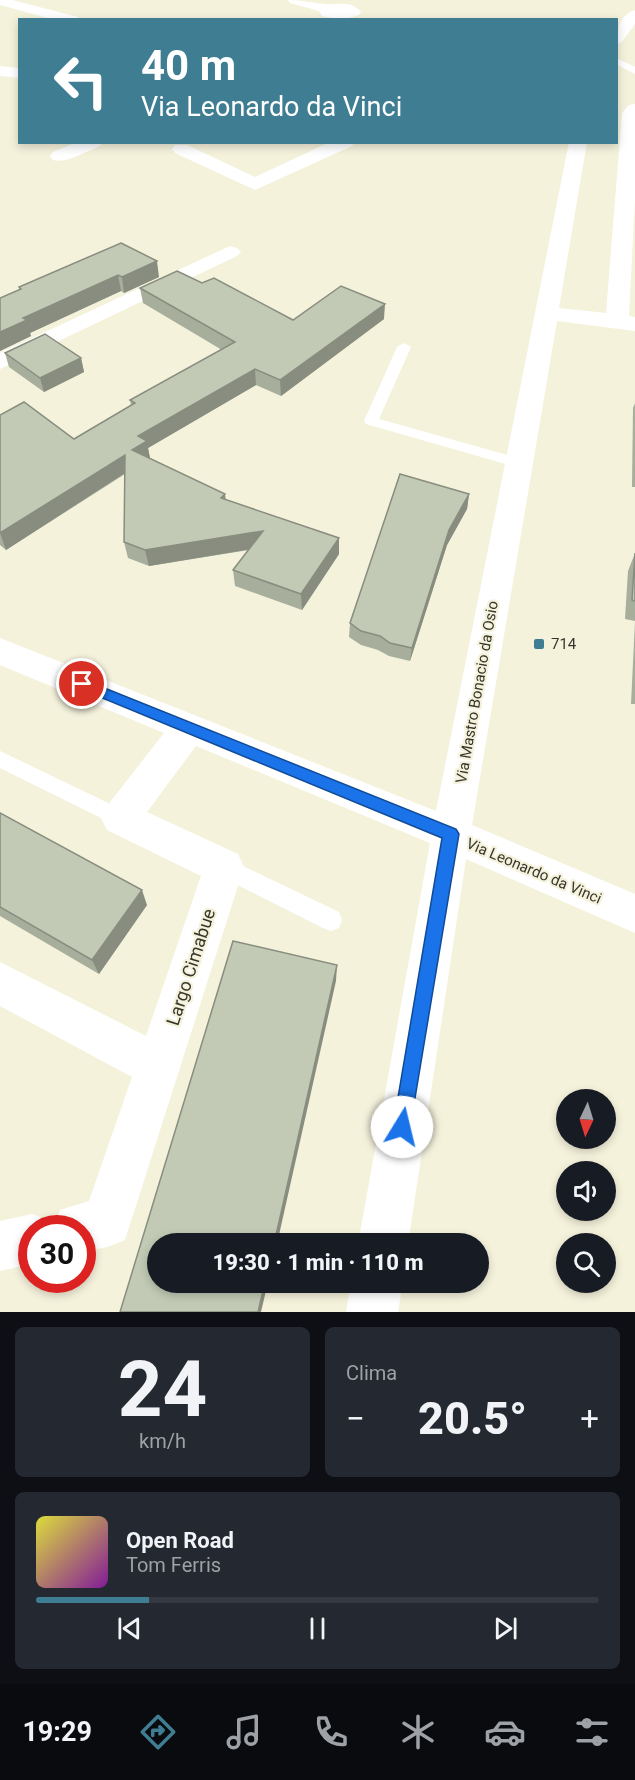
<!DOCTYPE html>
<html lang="it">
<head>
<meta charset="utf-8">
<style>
	body { margin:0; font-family:Roboto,sans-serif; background:#242831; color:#f1f3f6; height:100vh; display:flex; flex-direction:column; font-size:22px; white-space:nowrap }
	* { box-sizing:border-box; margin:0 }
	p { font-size:20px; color:#9ea1a6 }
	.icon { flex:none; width:33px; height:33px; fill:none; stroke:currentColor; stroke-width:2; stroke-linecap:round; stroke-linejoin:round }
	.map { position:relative; height:1312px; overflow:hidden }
	.drawer { display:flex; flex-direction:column; gap:15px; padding:15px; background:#0d0f14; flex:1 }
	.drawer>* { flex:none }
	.guide { position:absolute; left:18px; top:18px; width:600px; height:126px; border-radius:0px; box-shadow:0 3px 9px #0003; background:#3e7d92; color:#fff; overflow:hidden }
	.needle { width:39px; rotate:184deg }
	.tools { position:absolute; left:556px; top:1089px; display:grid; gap:12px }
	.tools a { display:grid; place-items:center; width:60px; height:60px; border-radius:50%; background:#171b24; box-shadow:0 3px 9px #0003; font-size:30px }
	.speed { position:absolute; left:18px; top:1215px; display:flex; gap:12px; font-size:30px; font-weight:700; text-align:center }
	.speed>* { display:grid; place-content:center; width:78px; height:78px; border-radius:50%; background:#171b24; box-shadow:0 3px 9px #0003; line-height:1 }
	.speed .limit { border:9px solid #d22; background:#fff; color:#111 }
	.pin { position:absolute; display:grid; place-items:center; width:51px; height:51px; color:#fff; margin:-26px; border:3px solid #fff; border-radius:50%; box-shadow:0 2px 6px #0007 }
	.me { position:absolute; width:66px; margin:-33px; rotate:9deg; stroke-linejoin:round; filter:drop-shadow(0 0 4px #0008) }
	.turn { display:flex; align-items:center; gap:21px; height:126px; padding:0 24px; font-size:27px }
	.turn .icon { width:78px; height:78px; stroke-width:2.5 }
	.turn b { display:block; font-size:42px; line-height:51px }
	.big { font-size:45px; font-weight:800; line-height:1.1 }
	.drawer .card { flex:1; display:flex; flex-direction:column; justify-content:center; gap:9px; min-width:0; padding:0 21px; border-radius:9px; background:#242831 }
	.drawer .dial { align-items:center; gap:0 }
	.dial b { font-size:78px; line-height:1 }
	.song { display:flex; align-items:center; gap:18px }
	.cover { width:72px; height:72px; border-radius:9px; background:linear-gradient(135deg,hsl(60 70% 55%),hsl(290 70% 35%)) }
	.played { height:6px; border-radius:3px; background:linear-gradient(90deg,#3e7d92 20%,#363941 20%) }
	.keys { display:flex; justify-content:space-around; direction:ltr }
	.heat { display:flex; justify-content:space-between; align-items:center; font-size:33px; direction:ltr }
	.drawer .tiles { flex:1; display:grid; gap:15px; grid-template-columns:1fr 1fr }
	.card:last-child { grid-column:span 2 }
	.trip { position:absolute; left:147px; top:1233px; width:342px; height:60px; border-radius:30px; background:#171b24; box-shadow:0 3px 9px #0003; font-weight:800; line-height:60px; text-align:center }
	.dock { display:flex; height:96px; justify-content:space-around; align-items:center; background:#090b0e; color:#9ea1a6 }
	.dock .icon { width:42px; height:42px }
	.dock .on { color:#3e7d92 }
	.dock b { font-size:27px; color:#f1f3f6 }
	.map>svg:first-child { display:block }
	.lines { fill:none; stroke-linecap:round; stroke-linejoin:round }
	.lane { fill:#fff; fill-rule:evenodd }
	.street { fill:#fff; fill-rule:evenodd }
	.wall { fill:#a7ae9c }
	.shaded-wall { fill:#888d7f }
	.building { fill:#c2cab5; stroke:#888d7f; stroke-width:1.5 }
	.route { fill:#1a73e8; stroke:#114b97; stroke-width:1.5 }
	.poi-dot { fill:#3e7d92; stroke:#f5f2dc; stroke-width:2 }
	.labels { text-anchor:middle; stroke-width:4.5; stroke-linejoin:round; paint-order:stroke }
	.poi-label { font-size:15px; fill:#37362d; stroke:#f5f2dc; text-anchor:start }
	.street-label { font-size:15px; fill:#37362d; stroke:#f5f2dc }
	.near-street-label { font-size:18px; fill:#37362d; stroke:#f5f2dc }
</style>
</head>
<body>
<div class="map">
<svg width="635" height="1312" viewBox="0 0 635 1312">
	<rect width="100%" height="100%" fill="#f5f2dc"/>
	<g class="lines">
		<!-- lane -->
		<g class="lane">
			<polygon points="616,58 635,67 635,74 616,64"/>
			<polygon points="404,343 411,347 379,419 525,460 527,463 525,466 520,468 366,424 364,421 397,347"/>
			<polygon points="0,751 127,812 130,818 127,824 120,827 113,824 0,768"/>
			<polygon points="224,857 339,912 342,920 339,928 331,931 323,928 216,874 213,867 216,860"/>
		</g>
		<!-- street -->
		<g class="street">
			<polygon points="0,0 12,0 78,17 80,20 55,20 0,5"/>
			<path d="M288,0C303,0 312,3 326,4C339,5 351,0 361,12L359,15L342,20L322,16L319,11L290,3Z"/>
			<path d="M635,10V24L621,43L616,44C616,31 620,14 635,10Z"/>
			<polygon points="0,66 20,68 20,78 0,76"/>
			<polygon points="635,104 635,199 629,316 635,317 635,331 557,321 472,825 635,894 635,933 466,859 408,1244 358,1244 430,843 196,746 147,812 238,854 244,867 125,1240 107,1247 82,1252 82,1228 53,1228 60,1210 89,1201 132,1077 0,1006 0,962 146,1036 201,876 107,830 101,818 107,806 164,733 0,665 0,638 436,811 569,142 587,142 559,308 606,313 622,113 629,105"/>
			<path d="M77,142H103L100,146C86,151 67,164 53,160L50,156L53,152Z"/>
			<polygon points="330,142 355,142 352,146 255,190 175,153 172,149 175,145 187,145 255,177"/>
			<polygon points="230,246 237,248 241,252 237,256 0,369 0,353"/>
			<polygon points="32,1214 50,1221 53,1228 32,1228 32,1264 0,1271 0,1221"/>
			<polygon points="351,1282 403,1282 398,1312 346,1312"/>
		</g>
	</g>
	<!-- wall -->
	<g class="wall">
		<polygon points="121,243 159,277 124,293 121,291 30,333 31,336 0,351 0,298 20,290 19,287"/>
		<polygon points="202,283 293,320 384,319 281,396 256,385 148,448 150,458 149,458 226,500 339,554 302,610 235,586 233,570 249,550 149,566 128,558 124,542 125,474 6,550 0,545 0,415 74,439 131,405 130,400 222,350 143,303 140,288"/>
		<polygon points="5,353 81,358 84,372 44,392 9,367"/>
		<polygon points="635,403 635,487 632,487 633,408"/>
		<polygon points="469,494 467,509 447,545 410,661 389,656 378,650 361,645 349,637 350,623"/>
		<polygon points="635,553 635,704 631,704 635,621 625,619 628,571"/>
		<polygon points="0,813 147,905 99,974 0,916"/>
	</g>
	<!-- shaded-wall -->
	<g class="shaded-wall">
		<polygon points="157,261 159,277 124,293 122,277"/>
		<polygon points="118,275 121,291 30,333 31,336 0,351 0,332 23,318"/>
		<polygon points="385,304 384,319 281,396 280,380"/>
		<polygon points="81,358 84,372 44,392 40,378"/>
		<polygon points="255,369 256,385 148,448 150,458 136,467 132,450 138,436"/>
		<polygon points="125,455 128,471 6,550 0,533"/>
		<polygon points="225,494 227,510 221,498"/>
		<polygon points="469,494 467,509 447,545 410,661 412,648 449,530"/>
		<polygon points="263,531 264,547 149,566 145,550"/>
		<polygon points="339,538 339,554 302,610 301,594"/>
		<polygon points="142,890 147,905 99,974 92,960"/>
		<polygon points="337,965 336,981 277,1244 274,1244"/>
		<polygon points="265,1282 268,1282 261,1312 258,1312"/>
	</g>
	<!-- building -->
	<g class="building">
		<polygon points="121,243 157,261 122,277 118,275 23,318 27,320 0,332 0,298 21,289 19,287"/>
		<polygon points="177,271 202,283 214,278 293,320 341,286 385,304 280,380 255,369 138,436 147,441 132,450 225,494 221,498 339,538 301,594 233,570 263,531 145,550 124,542 125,455 0,533 0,415 24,402 74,439 135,403 130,400 235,342 140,288"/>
		<polygon points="45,334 81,358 40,378 5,353"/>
		<polygon points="400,474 469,494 449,530 412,648 390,643 380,636 361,631 350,623"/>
		<polygon points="635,553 635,601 632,600"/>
		<polygon points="0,813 142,890 92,960 0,907"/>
		<polygon points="233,941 337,965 274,1244 158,1244 158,1282 265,1282 258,1312 120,1312"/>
	</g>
	<!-- route -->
	<polygon class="route" points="82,679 456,829 459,834 409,1134 402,1136 396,1134 393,1127 442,838 78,688 76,684 78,680"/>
	<!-- markers -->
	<rect class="poi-dot" x="533" y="638" width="12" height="12" rx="3"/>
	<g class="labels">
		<!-- poi labels -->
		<g class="poi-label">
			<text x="551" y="649">714</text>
		</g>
		<!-- street labels -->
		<g class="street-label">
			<text transform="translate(477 692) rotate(-80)" y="5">Via Mastro Bonacio da Osio</text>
			<text transform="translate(534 871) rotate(23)" y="5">Via Leonardo da Vinci</text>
		</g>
		<!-- near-street labels -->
		<g class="near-street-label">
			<text transform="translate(191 967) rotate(-72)" y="6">Largo Cimabue</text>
		</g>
	</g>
</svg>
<div class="tools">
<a><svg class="needle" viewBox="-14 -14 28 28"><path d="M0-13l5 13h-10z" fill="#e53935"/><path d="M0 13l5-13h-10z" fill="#9ea1a6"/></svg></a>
<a><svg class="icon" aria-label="sound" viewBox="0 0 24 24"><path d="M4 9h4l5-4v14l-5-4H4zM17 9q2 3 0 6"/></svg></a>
<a><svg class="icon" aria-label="search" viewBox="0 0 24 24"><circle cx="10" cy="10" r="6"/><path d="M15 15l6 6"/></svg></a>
</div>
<div class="speed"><div class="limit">30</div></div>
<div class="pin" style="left:82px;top:684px;background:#d93025"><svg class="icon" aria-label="arrive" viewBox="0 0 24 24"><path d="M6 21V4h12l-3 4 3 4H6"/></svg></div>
<svg class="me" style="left:402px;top:1127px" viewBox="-20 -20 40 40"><circle r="19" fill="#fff"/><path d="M0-13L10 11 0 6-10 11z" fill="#1a73e8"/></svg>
<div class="trip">19:30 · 1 min · 110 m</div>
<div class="guide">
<div class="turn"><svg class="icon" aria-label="left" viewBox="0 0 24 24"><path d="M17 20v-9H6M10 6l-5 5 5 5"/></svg><div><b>40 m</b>Via Leonardo da Vinci</div></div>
</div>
</div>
<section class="drawer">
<div class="tiles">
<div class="card dial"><b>24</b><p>km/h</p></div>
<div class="card"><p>Clima</p>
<div class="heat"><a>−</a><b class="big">20.5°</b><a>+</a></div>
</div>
<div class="card">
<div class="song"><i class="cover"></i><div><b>Open Road</b><p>Tom Ferris</p></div></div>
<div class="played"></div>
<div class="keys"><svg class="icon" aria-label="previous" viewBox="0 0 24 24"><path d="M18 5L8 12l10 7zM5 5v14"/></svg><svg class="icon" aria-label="pause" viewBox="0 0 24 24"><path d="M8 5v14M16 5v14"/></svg><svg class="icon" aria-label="next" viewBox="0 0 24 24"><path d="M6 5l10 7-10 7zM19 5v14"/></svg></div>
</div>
</div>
</section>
<nav class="dock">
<b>19:29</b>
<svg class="icon on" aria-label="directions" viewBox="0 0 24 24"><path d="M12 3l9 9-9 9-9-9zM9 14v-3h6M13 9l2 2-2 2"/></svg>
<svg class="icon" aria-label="music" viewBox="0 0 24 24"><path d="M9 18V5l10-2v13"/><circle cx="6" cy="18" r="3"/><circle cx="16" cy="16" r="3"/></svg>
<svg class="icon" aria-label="phone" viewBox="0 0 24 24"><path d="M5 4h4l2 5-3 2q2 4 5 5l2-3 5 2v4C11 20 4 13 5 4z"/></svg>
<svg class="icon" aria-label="climate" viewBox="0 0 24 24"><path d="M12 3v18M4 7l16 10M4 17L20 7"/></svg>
<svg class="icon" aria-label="car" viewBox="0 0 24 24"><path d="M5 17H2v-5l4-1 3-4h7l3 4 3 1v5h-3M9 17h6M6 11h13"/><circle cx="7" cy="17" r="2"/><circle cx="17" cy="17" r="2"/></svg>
<svg class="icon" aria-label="filters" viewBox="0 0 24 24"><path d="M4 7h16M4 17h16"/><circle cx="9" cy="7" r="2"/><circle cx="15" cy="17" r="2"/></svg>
</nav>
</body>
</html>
